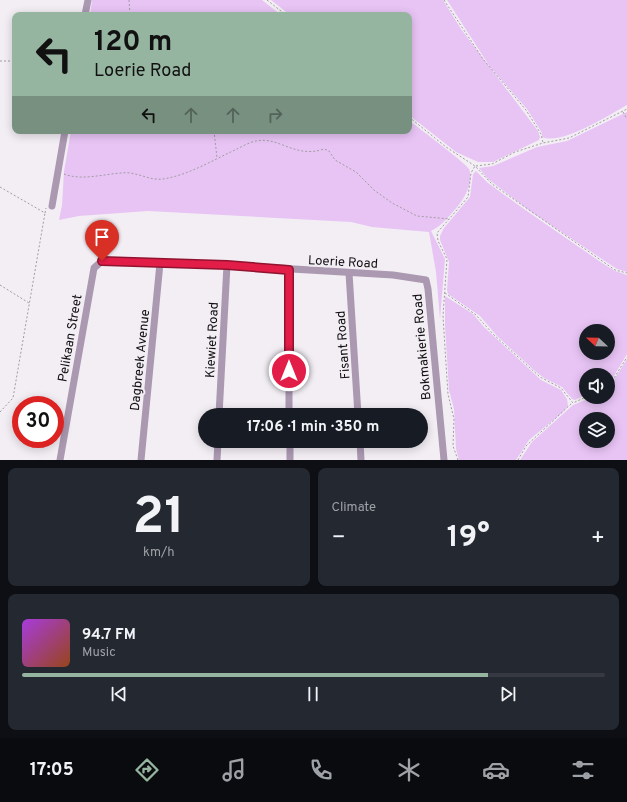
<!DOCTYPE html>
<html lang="en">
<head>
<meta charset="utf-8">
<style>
	body { margin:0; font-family:Overpass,sans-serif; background:#242831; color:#f1f3f6; height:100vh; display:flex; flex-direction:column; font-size:15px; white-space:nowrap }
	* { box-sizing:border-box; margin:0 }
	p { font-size:13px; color:#9ea1a6 }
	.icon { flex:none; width:22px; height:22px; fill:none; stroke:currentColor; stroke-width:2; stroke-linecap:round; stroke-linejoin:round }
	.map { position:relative; height:460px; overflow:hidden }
	.sheet { display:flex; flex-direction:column; gap:8px; padding:8px; background:#0d0f14; flex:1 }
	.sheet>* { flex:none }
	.top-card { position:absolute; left:12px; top:12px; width:400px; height:122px; border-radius:8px; box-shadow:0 2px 10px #0003; background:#96b5a0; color:#111; overflow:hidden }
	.needle { width:26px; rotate:292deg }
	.tools { position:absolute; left:579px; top:324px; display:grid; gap:8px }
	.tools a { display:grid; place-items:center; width:36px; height:36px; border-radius:50%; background:#171b24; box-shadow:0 2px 10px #0003; font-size:20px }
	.speed { position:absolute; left:12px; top:396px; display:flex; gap:8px; font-size:20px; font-weight:700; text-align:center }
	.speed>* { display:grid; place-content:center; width:52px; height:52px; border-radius:50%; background:#171b24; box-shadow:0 2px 10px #0003; line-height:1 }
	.speed .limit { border:6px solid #d22; background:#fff; color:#111 }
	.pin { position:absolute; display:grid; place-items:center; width:34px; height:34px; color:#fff; margin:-41px -17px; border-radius:50% 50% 50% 0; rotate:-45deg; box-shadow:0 0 4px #0007 }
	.pin .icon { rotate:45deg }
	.me { position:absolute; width:44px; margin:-22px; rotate:0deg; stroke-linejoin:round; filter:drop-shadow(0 0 3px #0008) }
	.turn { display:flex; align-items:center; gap:14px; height:84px; padding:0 16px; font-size:18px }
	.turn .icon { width:52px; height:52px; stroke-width:2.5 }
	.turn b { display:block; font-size:28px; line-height:34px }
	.lanes { display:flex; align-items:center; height:38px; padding:0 16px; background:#0003; justify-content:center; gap:20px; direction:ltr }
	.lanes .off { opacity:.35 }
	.big { font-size:30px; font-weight:700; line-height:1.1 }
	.sheet .widget { flex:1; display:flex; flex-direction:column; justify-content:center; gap:6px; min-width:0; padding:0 14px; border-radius:8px; background:#242831 }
	.sheet .dial { align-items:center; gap:0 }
	.dial b { font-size:52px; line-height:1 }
	.song { display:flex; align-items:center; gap:12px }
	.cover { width:48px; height:48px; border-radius:6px; background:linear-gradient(135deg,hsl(280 70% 55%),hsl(20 70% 35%)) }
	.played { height:4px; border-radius:2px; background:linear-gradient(90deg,#96b5a0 80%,#363941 80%) }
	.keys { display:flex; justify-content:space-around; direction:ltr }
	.heat { display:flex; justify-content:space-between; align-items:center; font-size:22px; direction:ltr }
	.sheet .tiles { flex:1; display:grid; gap:8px; grid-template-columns:1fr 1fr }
	.widget:last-child { grid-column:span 2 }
	.trip { position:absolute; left:198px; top:408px; width:230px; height:40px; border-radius:20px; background:#171b24; box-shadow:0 2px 10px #0003; font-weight:700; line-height:40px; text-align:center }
	.tabs { display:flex; height:64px; justify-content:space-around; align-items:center; background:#090b0e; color:#9ea1a6 }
	.tabs .icon { width:28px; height:28px }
	.tabs .selected { color:#96b5a0 }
	.tabs b { font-size:18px; color:#f1f3f6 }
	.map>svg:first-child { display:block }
	.green { fill:#e8c4f5; fill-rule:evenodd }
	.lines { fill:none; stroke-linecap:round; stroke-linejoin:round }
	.path { stroke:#a09da1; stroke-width:1; stroke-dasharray:2 2; stroke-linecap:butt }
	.minor { stroke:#ab98b1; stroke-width:7 }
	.route-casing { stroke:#92132f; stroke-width:10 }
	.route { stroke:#e11d48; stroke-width:7 }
	.labels { text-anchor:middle; stroke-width:4; stroke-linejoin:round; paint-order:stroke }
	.street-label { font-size:13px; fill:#110f11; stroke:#f2eef4 }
</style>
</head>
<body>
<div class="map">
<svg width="627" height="460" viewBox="0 0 627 460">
	<rect width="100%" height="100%" fill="#f2eef4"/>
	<!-- green -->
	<g class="green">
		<polygon points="92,0 262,0 281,15 90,15"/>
		<polygon points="271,0 443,0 461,29 538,131 540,137 539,140 493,162 478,162 456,152 409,115 409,15 290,15"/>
		<path d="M447,0H627V105C609,115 561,146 542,137V133L527,109L490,67Z"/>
		<polygon points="627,112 627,272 617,269 530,211 488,179 479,168 493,166 537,147 567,141"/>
		<path d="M409,120C417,127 467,164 469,169C474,182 465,197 458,206C450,215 442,226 431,231L445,259L440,319L436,272L429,232L372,227L351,222L148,211L79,216L59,220L62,205L64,171L71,131H409Z"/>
		<path d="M476,171L488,183L524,209L602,263L615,271L627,275V354L608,386V375H586V395L575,400L572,399L562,387L544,378L535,371L497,336L480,316L448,294L447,290L449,262L440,240V236L444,228L470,197L473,174ZM586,331H608V353H586Z"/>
		<polygon points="445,296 473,314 484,327 541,380 561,390 567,399 568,406 562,413 529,440 516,460 459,460 456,449 454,409 449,390 445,326"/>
		<path d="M627,359V460H520L532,442L573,405L593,397H608V389ZM586,419H608V441H586Z"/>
	</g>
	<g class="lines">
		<!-- path -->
		<g class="path">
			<polyline points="129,0 130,15"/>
			<polyline points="267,0 286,15"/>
			<polyline points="444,0 483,59 526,110 541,134 543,143"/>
			<polyline points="0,61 15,61"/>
			<polyline points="623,112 627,119"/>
			<polyline points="409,117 446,147 475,166 492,184 615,270 627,273"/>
			<polyline points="214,131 217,158"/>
			<polyline points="476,166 492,164 515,152 543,143 569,138 627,109"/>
			<path d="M64,174C82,181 103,174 122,173C136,171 149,181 163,179C189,175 213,160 237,149C243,146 250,142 256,141C279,136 295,159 324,149L329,151L335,160L356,172L374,190L392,203L417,216L450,219"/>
			<polyline points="0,187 45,213 46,208"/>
			<polyline points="0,285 29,303"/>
			<polyline points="445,293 476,315 494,335 540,377 561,388 573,403 586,397"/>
			<polyline points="608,388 627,357"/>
			<polyline points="0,412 13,398 45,213"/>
			<polyline points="458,460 453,446 454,419 448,394 446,364 443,316 447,259 438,241 437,233 468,197 471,173 475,166"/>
			<polyline points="518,460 526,446 572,403"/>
		</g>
		<!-- minor -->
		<g class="minor">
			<polyline points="85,15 88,0"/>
			<polyline points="52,206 65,131"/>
			<polyline points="289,270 289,415"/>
			<polyline points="349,273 358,415"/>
			<polyline points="219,415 227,265"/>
			<polyline points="290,441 290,460"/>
			<polyline points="360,441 361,460"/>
			<polyline points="60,460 94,268 102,261 227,265 393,275 426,280 428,289 444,460"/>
			<polyline points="141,460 160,263"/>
			<polyline points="217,460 218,441"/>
		</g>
	</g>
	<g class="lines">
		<!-- route casing -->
		<g class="route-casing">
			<polyline id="route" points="102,261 227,265 289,270 289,371"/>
		</g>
		<!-- route -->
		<use href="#route" class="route"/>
	</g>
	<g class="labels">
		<!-- street labels -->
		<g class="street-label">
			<text transform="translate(343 261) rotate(3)" y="5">Loerie Road</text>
			<text transform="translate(69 338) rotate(-80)" y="5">Pelikaan Street</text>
			<text transform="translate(211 340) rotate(-87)" y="5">Kiewiet Road</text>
			<text transform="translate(342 345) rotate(-94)" y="5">Fisant Road</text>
			<text transform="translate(421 347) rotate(-95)" y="5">Bokmakierie Road</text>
			<text transform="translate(139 360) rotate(-84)" y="5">Dagbreek Avenue</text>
		</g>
	</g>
</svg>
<div class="tools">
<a><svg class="needle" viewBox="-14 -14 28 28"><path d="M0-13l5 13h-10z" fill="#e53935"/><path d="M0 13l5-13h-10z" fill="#9ea1a6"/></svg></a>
<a><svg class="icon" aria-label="sound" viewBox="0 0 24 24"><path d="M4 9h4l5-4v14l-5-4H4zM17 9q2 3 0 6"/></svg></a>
<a><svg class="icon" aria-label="layers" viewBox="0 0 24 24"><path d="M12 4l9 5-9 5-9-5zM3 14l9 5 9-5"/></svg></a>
</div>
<div class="speed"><div class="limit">30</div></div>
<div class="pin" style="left:102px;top:261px;background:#d93025"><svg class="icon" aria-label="arrive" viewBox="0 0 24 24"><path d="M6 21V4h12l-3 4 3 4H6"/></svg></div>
<svg class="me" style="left:289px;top:371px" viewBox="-20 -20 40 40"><circle r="17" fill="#e11d48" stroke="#fff" stroke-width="3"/><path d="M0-11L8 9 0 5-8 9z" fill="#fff"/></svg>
<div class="trip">17:06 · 1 min · 350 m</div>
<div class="top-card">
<div class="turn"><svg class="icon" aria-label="left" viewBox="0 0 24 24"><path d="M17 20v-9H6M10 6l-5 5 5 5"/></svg><div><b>120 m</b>Loerie Road</div></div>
<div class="lanes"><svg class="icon" aria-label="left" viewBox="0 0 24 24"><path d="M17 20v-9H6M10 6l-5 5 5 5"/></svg><svg class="icon off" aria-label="ahead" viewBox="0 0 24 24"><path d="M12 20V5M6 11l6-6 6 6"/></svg><svg class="icon off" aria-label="ahead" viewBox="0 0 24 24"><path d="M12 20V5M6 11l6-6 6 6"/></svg><svg class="icon off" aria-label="right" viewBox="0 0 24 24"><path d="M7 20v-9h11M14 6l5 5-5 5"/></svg></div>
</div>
</div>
<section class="sheet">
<div class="tiles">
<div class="widget dial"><b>21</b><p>km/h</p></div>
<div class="widget"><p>Climate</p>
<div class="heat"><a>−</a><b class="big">19°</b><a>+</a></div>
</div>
<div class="widget">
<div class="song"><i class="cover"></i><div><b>94.7 FM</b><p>Music</p></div></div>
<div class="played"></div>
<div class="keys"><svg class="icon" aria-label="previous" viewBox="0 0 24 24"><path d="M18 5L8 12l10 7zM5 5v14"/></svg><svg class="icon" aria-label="pause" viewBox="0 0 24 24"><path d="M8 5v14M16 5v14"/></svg><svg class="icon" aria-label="next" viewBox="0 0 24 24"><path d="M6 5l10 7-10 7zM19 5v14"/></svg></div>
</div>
</div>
</section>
<nav class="tabs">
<b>17:05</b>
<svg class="icon selected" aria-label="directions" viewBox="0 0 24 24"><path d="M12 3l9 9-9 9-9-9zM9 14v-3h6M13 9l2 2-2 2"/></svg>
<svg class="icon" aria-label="music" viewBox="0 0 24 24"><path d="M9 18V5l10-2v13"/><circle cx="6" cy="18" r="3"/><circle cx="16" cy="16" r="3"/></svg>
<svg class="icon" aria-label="phone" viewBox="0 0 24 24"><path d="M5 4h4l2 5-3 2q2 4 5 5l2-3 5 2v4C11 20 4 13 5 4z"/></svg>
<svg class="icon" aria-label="climate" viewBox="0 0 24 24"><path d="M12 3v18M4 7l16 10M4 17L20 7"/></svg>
<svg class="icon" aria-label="car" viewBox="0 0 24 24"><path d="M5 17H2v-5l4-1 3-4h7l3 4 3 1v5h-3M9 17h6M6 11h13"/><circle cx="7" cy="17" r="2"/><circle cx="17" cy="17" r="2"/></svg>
<svg class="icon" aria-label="filters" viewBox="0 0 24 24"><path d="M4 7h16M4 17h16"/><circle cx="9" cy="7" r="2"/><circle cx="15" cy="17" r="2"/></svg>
</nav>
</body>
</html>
